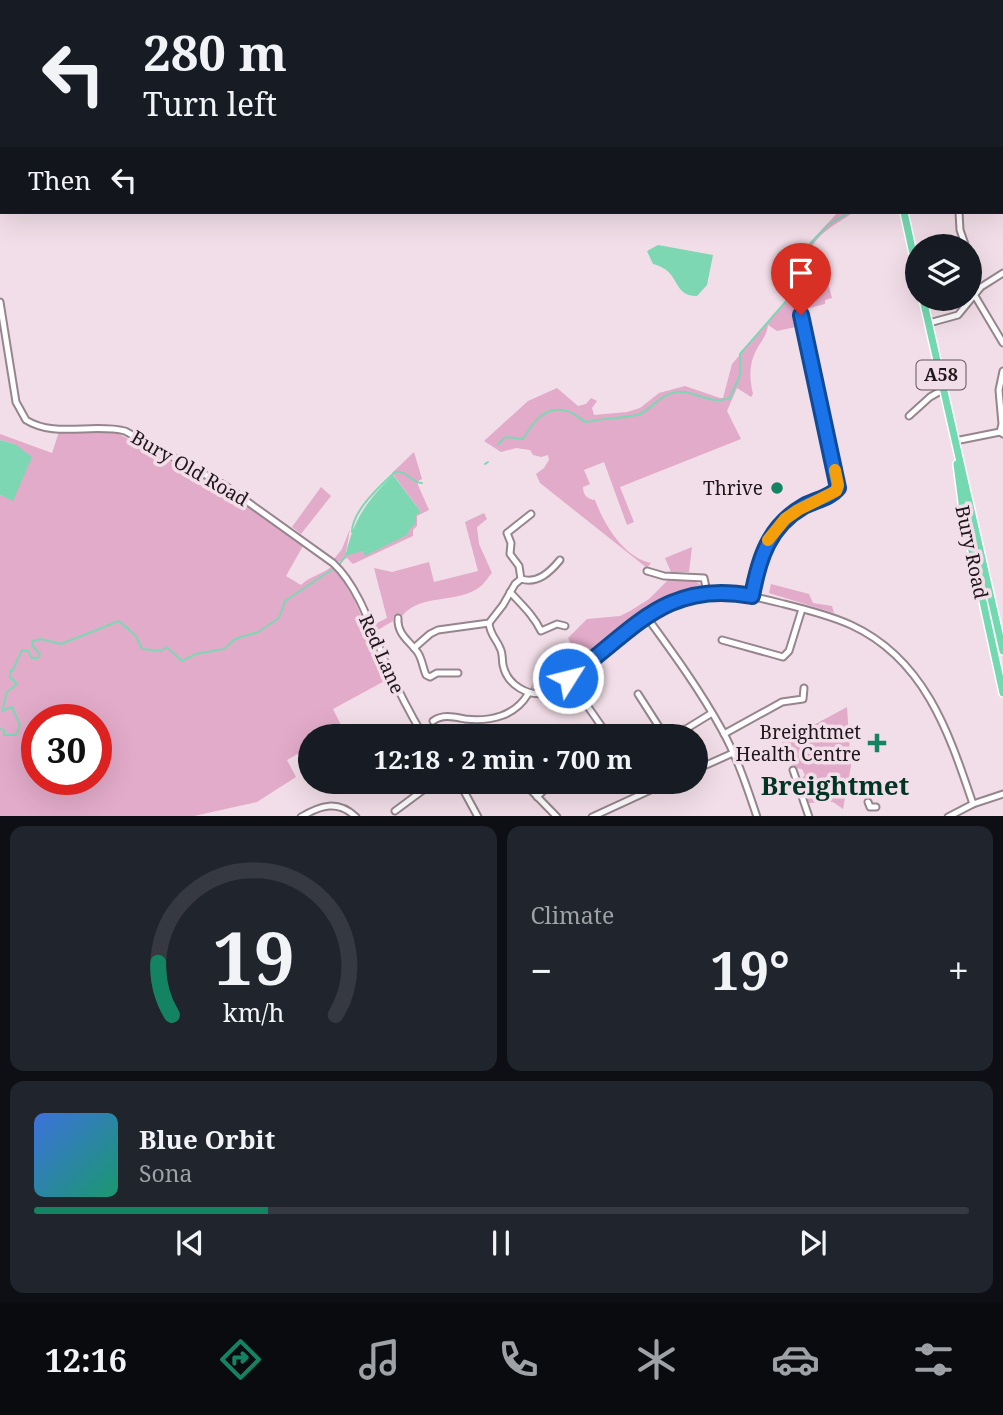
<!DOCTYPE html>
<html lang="en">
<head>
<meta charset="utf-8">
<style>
	body { margin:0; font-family:"Noto Serif",serif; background:#20242c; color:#f1f3f6; height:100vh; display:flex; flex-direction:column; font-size:26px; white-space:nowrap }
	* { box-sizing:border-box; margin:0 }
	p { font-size:23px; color:#9ea1a6 }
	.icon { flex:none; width:38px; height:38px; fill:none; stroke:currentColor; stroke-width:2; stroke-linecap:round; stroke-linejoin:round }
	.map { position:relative; height:816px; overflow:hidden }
	.drawer { display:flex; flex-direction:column; gap:10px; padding:10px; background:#0d0f14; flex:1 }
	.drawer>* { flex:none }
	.hud { position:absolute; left:0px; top:0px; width:1004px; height:214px; box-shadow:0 7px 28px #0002; background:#171b24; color:#f1f3f6; overflow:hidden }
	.controls { position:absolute; left:905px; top:234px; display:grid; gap:14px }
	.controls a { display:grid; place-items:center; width:77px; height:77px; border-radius:50%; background:#171b24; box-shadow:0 7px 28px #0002; font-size:35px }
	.speed { position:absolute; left:21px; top:704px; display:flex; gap:14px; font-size:35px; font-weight:700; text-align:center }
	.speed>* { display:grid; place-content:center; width:91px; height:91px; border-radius:50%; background:#171b24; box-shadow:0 7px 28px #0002; line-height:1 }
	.speed .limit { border:10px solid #d22; background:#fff; color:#111 }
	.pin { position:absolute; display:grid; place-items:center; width:60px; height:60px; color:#fff; margin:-72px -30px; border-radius:50% 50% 50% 0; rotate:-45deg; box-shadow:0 0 7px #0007 }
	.pin .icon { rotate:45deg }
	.me { position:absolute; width:77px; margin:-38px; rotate:54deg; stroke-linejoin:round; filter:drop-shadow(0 0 5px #0008) }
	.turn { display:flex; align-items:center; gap:24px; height:147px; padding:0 28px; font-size:32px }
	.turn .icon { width:91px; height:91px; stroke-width:2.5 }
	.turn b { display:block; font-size:49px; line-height:60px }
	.then { display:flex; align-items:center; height:66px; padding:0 28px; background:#0003; gap:14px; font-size:26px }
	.big { font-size:52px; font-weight:700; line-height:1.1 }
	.drawer .widget { flex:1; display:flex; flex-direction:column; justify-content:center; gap:10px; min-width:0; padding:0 24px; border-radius:14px; background:#20242c }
	.drawer .dial { align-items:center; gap:0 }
	.dial svg { height:182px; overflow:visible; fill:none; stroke:#363941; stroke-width:7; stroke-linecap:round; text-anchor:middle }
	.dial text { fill:#f1f3f6; stroke:none }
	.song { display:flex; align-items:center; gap:21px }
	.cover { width:84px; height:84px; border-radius:10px; background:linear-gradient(135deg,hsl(220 70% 55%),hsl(160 70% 35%)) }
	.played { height:7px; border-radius:4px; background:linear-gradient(90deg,#148361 25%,#363941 25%) }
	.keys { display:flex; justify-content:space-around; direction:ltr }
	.heat { display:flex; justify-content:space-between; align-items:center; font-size:38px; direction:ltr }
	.drawer .tiles { flex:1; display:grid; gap:10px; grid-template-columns:1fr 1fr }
	.widget:last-child { grid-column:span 2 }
	.trip { position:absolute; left:298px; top:724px; width:410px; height:70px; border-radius:35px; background:#171b24; box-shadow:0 7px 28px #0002; font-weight:700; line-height:70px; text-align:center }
	.tabs { display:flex; height:112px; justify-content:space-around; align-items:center; background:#090b0e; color:#9ea1a6 }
	.tabs .icon { width:49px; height:49px }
	.tabs .on { color:#148361 }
	.tabs b { font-size:32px; color:#f1f3f6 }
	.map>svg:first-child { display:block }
	.green { fill:#e2abc9; fill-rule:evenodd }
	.water { fill:#7ed7b3 }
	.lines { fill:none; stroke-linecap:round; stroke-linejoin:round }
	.stream { stroke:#7ed7b3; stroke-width:2 }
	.minor-casing { stroke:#97858e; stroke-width:9 }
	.highway-casing { stroke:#fff; stroke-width:10 }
	.minor { stroke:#fff; stroke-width:5 }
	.highway { stroke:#74d9b1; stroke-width:7 }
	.route-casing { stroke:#114b97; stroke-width:18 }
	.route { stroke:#1a73e8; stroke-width:12 }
	.slow { stroke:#f59e0b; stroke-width:12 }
	.poi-dot { fill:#148361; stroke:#f2dee8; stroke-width:2.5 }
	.labels { text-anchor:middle; stroke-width:7; stroke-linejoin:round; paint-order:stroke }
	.shield { fill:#f2dee8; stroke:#5e5358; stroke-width:2 }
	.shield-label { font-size:18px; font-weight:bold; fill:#1e171b }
	.street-label { font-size:19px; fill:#1e171b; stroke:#f2dee8 }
	.poi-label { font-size:19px; fill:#1e171b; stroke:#f2dee8; text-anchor:end }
	.district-label { font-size:26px; font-weight:bold; fill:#003423; stroke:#f2dee8 }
</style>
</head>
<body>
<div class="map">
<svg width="1003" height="817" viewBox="0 0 1003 817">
	<rect width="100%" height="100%" fill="#f2dee8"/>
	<!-- green -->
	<g class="green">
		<path d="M838,212H854C835,225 811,236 806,261L801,256L803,250Z"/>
		<path d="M809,274L820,285L828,283L832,298L825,300V304L797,311L796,327L777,331L768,325C767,334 763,339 758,347C749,362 749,377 753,394L751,397L737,388L727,411L741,439L620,487L634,522L627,525L604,462L584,470L590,484L583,487C583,495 587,499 595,500C604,524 623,557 651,563L647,568L540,483L536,474L544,468L549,460L548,455L541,457L533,455L530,450L516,448L501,452L484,441L528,401L557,388L578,406L586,404L591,398L597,401L592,408L594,415L627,412L640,408L659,393L685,386L720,398H723L732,364Z"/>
		<path d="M59,432L117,433L215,485L287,532L303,546L286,576L301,585C310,576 321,575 331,567L339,574L353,598L390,678L333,709L346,735L310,737V747L287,760L296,777L257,802L194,816H0V495L13,500L15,444L0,440V434L52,453ZM37,719H96V779H37Z"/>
		<polygon points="414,452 422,479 418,481 418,485 429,510 417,516 417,526 413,530 413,536 353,564 347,558 339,562 334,559 342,549 350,529 346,552 363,551 365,555 410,529 416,516 421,512 392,473"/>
		<polygon points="321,487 331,496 301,534 292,527"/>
		<path d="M484,513L487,519L477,527L479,544L492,573C488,577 485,583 481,586C458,605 422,592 402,616L398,614L393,617V621L376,631L373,625L387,618L374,568L392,572L429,562L434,582L478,571L465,522Z"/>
		<polygon points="692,547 689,572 671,572 665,558"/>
		<path d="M670,578L696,582L701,585V589C688,595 673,596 660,604C648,612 635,620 624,629C606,645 553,698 530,689L541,668L571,644L568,638L587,619L620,616L630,611L649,599Z"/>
		<polygon points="771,584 809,594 813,603 832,606 834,613 769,593"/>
		<polygon points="847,707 851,766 843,809 833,802 809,803 800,780 805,775 802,769 795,768 782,742"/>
	</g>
	<!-- water -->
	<g class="water">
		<path d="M658,245L713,255L707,285L697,296C671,296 682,271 653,264L647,251Z"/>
		<polygon points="0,440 15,444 32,457 13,501 0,495"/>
		<path d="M393,475L421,512L416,516V523L410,529L407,535L365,556L363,551L349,555L346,553C355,517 367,501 393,475Z"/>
	</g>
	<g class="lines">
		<!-- stream -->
		<g class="stream">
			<polyline points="806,257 806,248 829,224 850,212"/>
			<path d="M498,444L506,437L523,439C533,423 544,405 567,411C573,412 580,419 586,422C601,418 630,418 640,414C651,409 660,396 672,393C692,387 707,406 730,398L740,375V354L809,275"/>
			<polyline points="485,464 488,462"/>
			<path d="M352,532C352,511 380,486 395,472C406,470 412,483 422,483"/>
			<polyline points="0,729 4,730 4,735 16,735 20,725 12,707 2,711 7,692 17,684 10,677 11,670 13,670 22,650 28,651 32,658 38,658 40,654 32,645 33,641 41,639 61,644 119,621 136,636 142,649 161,651 167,647 182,661 196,654 224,649 235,639 258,632 279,618 285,601 339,565 347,554"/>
		</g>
		<!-- minor casing -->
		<g class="minor-casing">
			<g id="minor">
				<polyline points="21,2 22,0"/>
				<polyline points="26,2 29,0"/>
				<polyline points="0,5 2,5"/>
				<polyline points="959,212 960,230 966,247"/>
				<polyline points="975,296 1003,343"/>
				<path d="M0,302L16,402L26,420C54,438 93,423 125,431L224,485L333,563C358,586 371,627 384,659C396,686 409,712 424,737"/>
				<polyline points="929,323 958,315 981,287 1003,273"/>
				<polyline points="909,416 930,397 944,389"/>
				<polyline points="1000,432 1002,424 999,390 1003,371"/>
				<polyline points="955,441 1000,432 1003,434"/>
				<polyline points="647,571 664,576 704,578 707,592"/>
				<path d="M521,579C538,584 550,572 560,560"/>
				<path d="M510,592C522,605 534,616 541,631L557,624L565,626"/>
				<path d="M752,596C759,558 768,526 804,506C815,500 830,498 838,488L801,315"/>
				<path d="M646,616C673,653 700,690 722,730C737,757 747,787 757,817"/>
				<path d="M398,618C397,635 410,641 418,653C422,659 423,668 426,675L430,677L437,673H458"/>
				<path d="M489,623C490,635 496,638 500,648C503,653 502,660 503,665C507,685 528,697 547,693C564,681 583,670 599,656C623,635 646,612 676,600C711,586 745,594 780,603C804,609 829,615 851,625C925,659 949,733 973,804"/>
				<polyline points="722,640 783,657 789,651 802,609"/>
				<polyline points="414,648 430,634 438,630 489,623 503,605 515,584 521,579 519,566 510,554 511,543 507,533 531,514"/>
				<polyline points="568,678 609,737"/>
				<polyline points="638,694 663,733"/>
				<path d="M433,721C443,714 454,717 465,719C490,722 515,716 528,694"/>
				<polyline points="724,734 782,702 803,699 804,688"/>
				<polyline points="393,737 394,736"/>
				<polyline points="655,737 666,732 686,729 712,713"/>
				<polyline points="695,770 733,753"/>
				<polyline points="793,770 809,817"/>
				<polyline points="411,782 418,793"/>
				<polyline points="459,782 478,817"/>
				<polyline points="523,782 557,817"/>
				<polyline points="537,797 545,789 558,782"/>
				<polyline points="868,802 870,807 876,807"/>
				<polyline points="395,811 434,782"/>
				<path d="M301,817C321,805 338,800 356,817"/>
				<polyline points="592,817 668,782"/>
				<polyline points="948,817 973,804 1003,794"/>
			</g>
		</g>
		<!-- highway casing -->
		<g class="highway-casing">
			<g id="highway">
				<polyline points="878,0 878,2"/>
				<polyline points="904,212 917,272"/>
				<polyline points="923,299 1003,651"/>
				<polyline points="957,464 963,510 1003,693"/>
			</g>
		</g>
		<!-- minor -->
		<use href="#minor" class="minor"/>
		<!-- highway -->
		<use href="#highway" class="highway"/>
	</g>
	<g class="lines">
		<!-- route casing -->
		<g class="route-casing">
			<path id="route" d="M568,678C632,633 664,579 752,596C759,558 769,526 804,506C815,500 830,498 838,488L801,315"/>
		</g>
		<!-- route -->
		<use href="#route" class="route"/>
		<!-- slow -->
		<polyline class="slow" points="768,540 785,519 798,510 836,491 838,485 835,470"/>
	</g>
	<!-- markers -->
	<g class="poi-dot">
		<circle cx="777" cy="488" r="7"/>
		<path d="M873.5 732.5h7v7h7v7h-7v7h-7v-7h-7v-7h7z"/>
	</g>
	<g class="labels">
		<!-- shield labels -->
		<rect class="shield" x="916.5" y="360.5" width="49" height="29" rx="5"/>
		<g class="shield-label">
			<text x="941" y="381">A58</text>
		</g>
		<!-- street labels -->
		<g class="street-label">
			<text transform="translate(190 468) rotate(30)" y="7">Bury Old Road</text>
			<text transform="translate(972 552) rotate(78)" y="7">Bury Road</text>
			<text transform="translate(382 654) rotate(66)" y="7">Red Lane</text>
		</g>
		<!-- poi labels -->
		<g class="poi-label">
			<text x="763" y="495">Thrive</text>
			<text x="861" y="739">Breightmet<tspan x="861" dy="22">Health Centre</tspan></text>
		</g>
		<!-- district labels -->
		<g class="district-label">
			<text x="835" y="795">Breightmet</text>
		</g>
	</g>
</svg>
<div class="controls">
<a><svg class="icon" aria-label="layers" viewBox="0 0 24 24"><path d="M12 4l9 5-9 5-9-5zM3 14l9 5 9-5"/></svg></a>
</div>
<div class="speed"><div class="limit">30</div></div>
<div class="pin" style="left:801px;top:315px;background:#d93025"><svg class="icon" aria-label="arrive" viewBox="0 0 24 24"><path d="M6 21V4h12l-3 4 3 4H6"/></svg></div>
<svg class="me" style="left:568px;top:678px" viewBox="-20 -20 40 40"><circle r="17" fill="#1a73e8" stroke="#fff" stroke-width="3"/><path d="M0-11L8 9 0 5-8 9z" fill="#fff"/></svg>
<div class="trip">12:18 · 2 min · 700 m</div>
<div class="hud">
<div class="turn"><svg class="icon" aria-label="left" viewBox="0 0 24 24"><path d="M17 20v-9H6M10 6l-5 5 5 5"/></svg><div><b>280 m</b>Turn left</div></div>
<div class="then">Then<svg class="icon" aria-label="left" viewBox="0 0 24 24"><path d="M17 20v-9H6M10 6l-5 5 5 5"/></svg></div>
</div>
</div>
<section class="drawer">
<div class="tiles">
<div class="widget dial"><svg viewBox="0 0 100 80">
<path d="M14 69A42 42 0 1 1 86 69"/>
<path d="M14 69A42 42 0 0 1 8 46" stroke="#148361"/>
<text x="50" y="56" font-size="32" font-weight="700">19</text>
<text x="50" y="72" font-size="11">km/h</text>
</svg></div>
<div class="widget"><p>Climate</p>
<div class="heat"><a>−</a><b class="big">19°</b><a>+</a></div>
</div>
<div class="widget">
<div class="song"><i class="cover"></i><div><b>Blue Orbit</b><p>Sona</p></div></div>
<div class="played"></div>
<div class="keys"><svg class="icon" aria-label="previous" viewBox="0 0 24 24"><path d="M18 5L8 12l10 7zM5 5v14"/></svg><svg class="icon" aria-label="pause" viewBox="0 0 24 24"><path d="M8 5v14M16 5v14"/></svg><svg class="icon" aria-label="next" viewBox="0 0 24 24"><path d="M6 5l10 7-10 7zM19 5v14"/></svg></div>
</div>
</div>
</section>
<nav class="tabs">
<b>12:16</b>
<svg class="icon on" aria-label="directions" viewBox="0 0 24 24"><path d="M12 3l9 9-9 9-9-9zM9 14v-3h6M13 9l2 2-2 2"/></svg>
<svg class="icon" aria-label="music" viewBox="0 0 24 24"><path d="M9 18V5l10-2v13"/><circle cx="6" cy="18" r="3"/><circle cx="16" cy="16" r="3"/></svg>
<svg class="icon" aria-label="phone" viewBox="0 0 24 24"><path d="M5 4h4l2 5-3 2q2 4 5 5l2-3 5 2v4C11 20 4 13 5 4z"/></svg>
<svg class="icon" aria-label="climate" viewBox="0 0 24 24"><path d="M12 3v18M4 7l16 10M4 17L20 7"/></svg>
<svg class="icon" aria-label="car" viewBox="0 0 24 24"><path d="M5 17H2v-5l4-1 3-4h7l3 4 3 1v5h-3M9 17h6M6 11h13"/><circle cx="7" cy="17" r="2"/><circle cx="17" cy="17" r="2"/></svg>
<svg class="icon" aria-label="filters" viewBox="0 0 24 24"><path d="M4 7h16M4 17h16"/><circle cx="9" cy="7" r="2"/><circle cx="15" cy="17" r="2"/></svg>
</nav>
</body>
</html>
